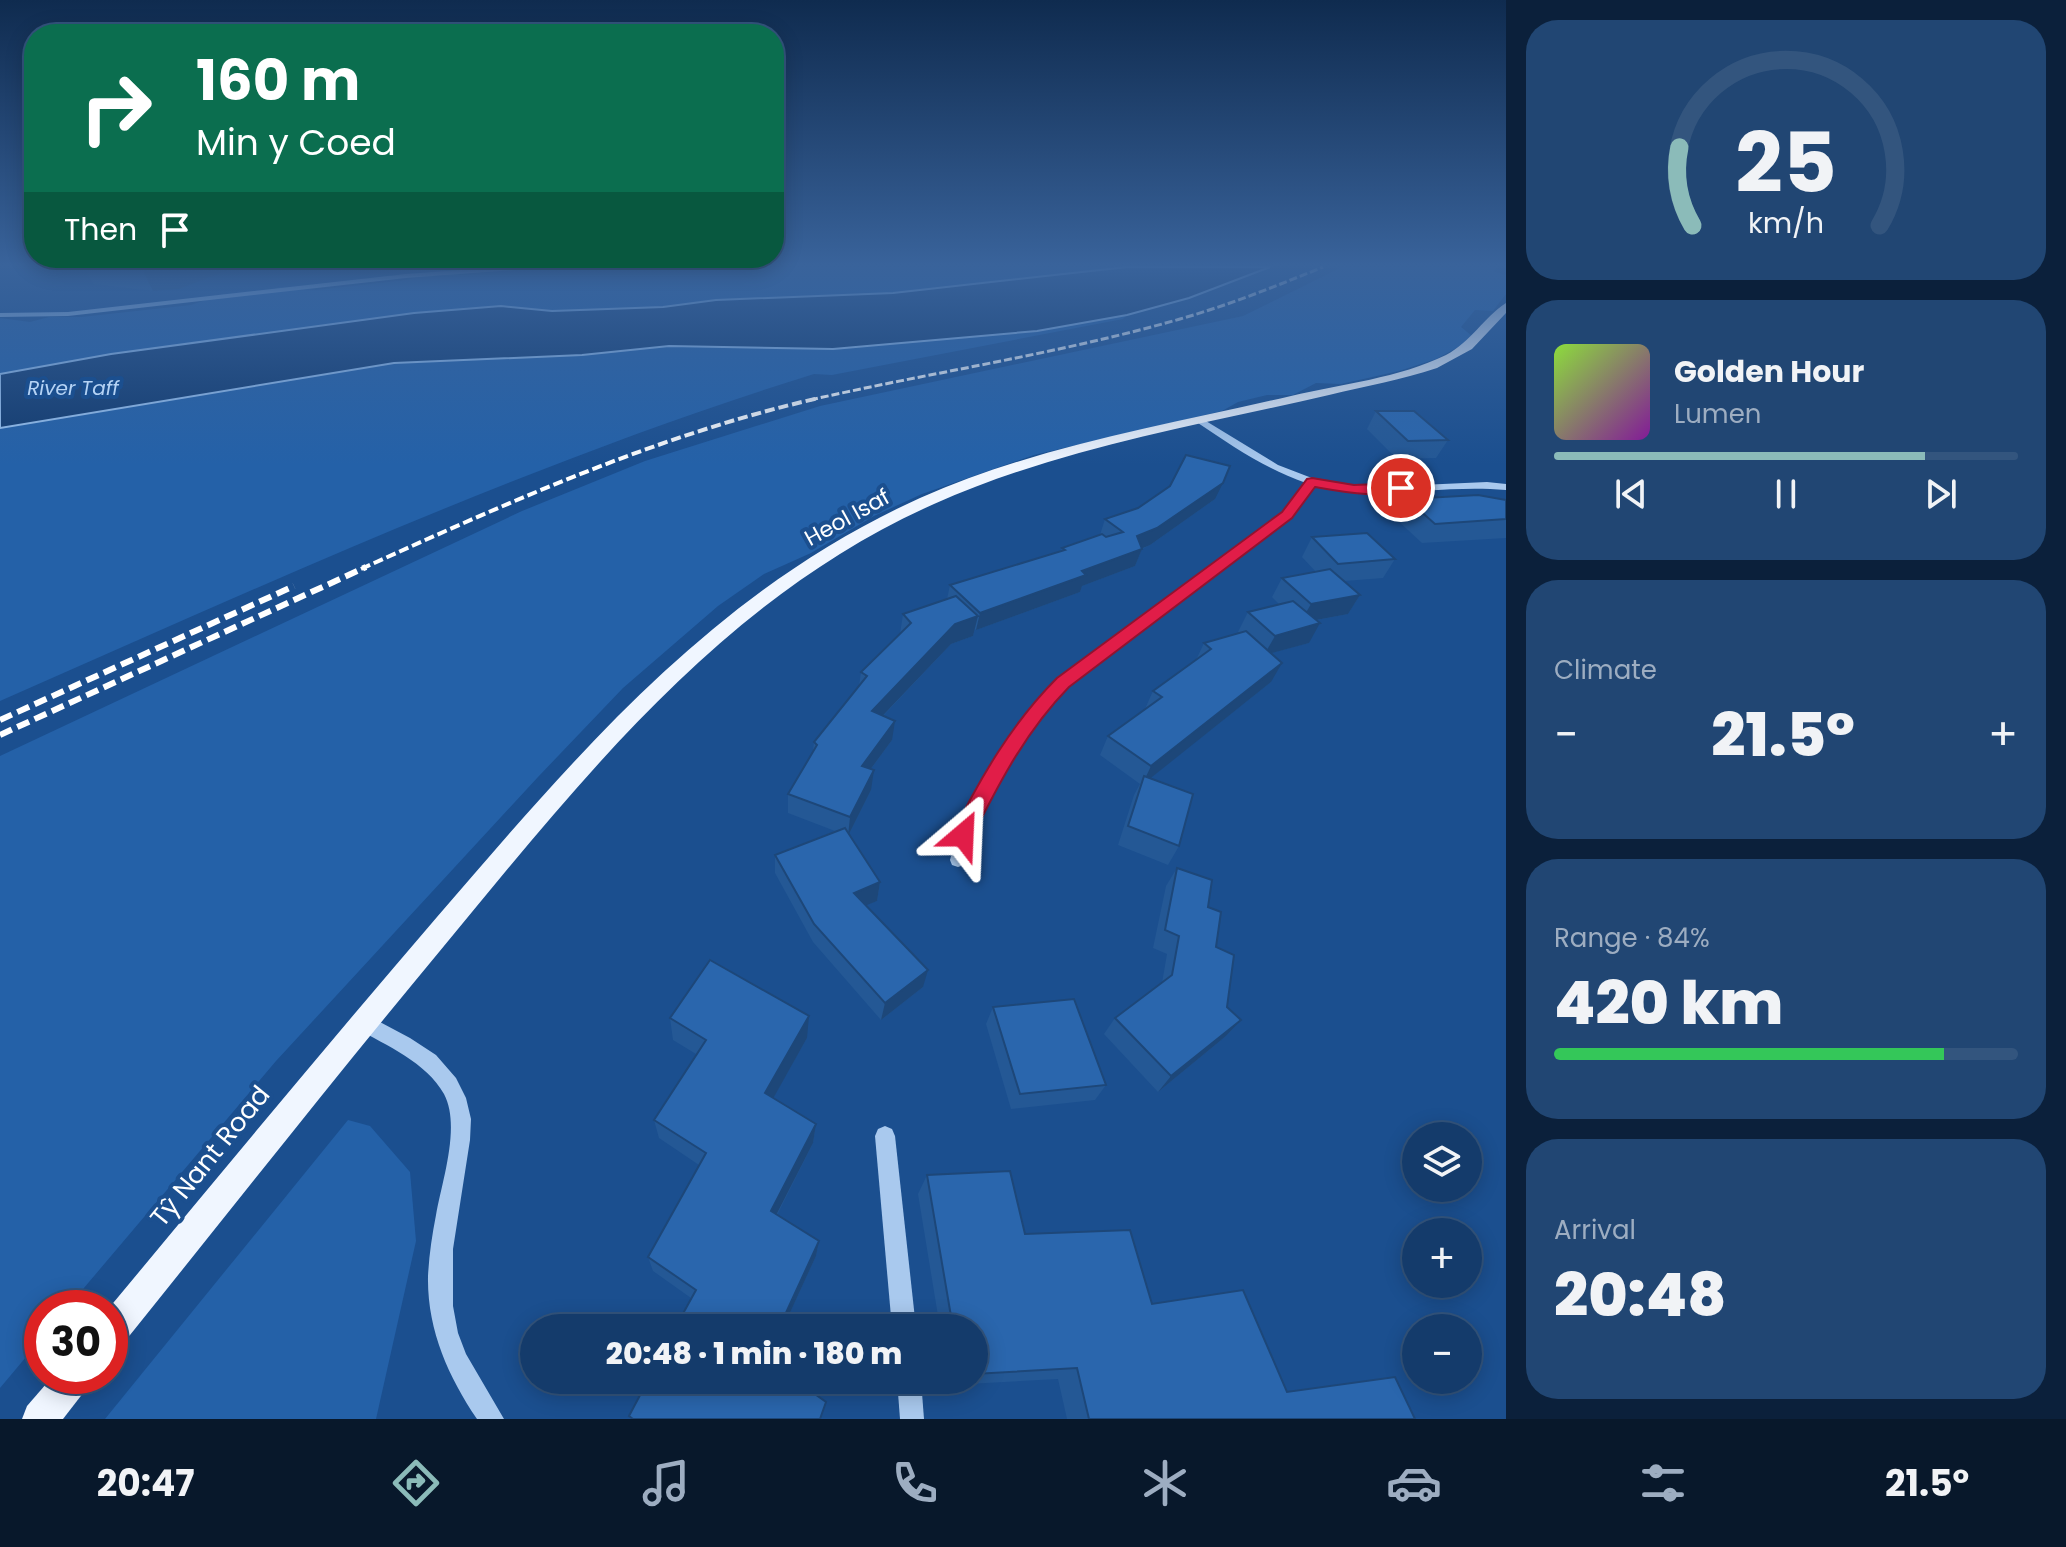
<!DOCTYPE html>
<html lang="en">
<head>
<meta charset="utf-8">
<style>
	body { margin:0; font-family:Poppins,sans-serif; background:#214673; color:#f1f3f6; height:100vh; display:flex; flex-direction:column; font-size:30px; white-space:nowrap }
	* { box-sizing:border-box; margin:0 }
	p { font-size:26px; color:#9dadc1 }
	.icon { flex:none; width:44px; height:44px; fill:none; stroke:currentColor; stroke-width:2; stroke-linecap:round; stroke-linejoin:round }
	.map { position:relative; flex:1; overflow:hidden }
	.details { display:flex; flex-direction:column; gap:20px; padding:20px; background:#0b203b; width:560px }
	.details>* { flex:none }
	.guide { position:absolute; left:24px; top:24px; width:760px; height:244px; border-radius:32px; box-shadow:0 4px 20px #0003,0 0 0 2px #33557e; background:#0b6e4f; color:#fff; overflow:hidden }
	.buttons { position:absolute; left:1402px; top:1122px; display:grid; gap:16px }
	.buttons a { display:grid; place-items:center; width:80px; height:80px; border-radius:50%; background:#143b6b; box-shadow:0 4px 20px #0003,0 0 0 2px #33557e; font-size:40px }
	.speed { position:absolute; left:24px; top:1290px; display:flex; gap:16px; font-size:40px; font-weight:700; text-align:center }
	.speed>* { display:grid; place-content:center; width:104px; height:104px; border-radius:50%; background:#143b6b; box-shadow:0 4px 20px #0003,0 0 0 2px #33557e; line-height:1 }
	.speed .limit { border:12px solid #d22; background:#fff; color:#111 }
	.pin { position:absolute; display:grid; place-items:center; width:68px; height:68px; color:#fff; margin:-34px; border:4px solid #fff; border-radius:50%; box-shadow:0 2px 8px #0007 }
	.me { position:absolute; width:88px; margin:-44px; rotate:26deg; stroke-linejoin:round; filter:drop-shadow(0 0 6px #0008) }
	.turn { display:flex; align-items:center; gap:28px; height:168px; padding:0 40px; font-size:36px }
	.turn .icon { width:104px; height:104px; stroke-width:2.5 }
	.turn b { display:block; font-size:56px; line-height:68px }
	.then { display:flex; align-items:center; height:76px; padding:0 40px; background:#0003; gap:16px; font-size:30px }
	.big { font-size:60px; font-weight:800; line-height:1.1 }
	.details .card { flex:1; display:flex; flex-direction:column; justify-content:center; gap:12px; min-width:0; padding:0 28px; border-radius:32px; background:#214673 }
	.details .dial { align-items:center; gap:0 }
	.dial svg { height:208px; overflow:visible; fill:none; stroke:#33557e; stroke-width:7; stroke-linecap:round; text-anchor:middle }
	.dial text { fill:#f1f3f6; stroke:none }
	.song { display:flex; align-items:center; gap:24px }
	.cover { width:96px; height:96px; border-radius:12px; background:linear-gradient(135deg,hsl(90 70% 55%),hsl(290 70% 35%)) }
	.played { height:8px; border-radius:4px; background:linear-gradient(90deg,#8bbbb9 80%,#33557e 80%) }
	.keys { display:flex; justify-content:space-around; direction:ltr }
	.heat { display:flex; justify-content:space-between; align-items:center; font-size:44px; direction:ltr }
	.charge { height:12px; border-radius:6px; background:linear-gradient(90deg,#34c759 84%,#33557e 0) }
	.trip { position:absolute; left:520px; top:1314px; width:468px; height:80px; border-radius:40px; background:#143b6b; box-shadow:0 4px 20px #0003,0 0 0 2px #33557e; font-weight:800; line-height:80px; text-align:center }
	.tab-bar { display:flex; height:128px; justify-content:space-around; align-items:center; background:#08182b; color:#9dadc1 }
	.tab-bar .icon { width:56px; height:56px }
	.tab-bar .current { color:#8bbbb9 }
	.tab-bar b { font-size:36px; color:#f1f3f6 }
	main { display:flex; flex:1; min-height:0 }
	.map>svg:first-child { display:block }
	.green { fill:#2461a8 }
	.water { fill:#123a6d; stroke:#9cc4f0; stroke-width:2 }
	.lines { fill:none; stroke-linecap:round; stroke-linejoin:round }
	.minor { fill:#a9c9ee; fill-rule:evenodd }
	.major { fill:#f0f6ff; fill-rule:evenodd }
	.rail-far2 { stroke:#fff; stroke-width:3; stroke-dasharray:8 3; stroke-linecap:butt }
	.rail-far1 { stroke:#fff; stroke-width:4; stroke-dasharray:10 4; stroke-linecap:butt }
	.rail { stroke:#fff; stroke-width:6; stroke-dasharray:13 6; stroke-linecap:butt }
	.wall { fill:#245895 }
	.shaded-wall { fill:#1d4779 }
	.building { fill:#2a66ad; stroke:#1d4779; stroke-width:2 }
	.route { fill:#e11d48; stroke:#92132f; stroke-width:2 }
	.labels { text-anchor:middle; stroke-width:8; stroke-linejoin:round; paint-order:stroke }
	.far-water-label { font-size:20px; font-style:italic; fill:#b5d3f5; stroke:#1b4f8f }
	.street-label { font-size:22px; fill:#fff; stroke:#1b4f8f }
	.near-street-label { font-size:26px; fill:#fff; stroke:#1b4f8f }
</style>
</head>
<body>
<main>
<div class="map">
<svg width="1506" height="1419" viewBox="0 0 1506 1419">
	<rect width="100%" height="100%" fill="#1b4f8f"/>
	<!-- green -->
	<g class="green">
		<polygon points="670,267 1127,267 916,293 841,294 833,298 685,305 0,386 0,318 30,322 49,317 81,317 191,305 223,294 268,293 279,287 316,290 406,280 445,270 461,275 509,270"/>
		<polygon points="1342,267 1496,267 1495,272 1506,275 1506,294 1493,311 1475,310 1461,327 1472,336 1462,345 1436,359 1399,371 1341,384 1316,383 1293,395 1267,395 1238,402 1222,411 1034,455 922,494 874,516 811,553 764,574 718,606 623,688 538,777 276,1061 67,1308 42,1308 42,1338 0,1388 0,756 522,511 645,461 820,406 1243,316"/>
		<path d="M1112,314L1127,315L1123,319L832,375L814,374C534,461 268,583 0,701V415L370,361Z"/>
		<polygon points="348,1120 370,1126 410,1172 416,1241 376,1419 105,1419"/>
	</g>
	<!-- water -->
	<polygon class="water" points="1127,267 1270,267 1189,298 1127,315 1037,331 833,349 669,346 582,355 394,363 0,428 0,374 111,354 414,313 501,306 552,311 663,307 716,300 893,293"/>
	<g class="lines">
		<!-- minor -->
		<g class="minor">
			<polygon points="501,267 531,267 527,269 406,278 68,316 0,317 0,313 68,312 406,274"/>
			<path d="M1201,418L1278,465L1317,480L1335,485L1376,487L1487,482L1506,484V490C1442,484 1378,501 1314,486L1291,517L1068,685L1034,724L1003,768L981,811L964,865L958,867L952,865L950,860C968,789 1008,731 1058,679L1283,513L1306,483C1266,469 1232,446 1198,423V419Z"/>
			<path d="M363,1013L410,1038L436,1055L456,1078L466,1098L471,1119L470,1140L453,1249V1306L458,1333L466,1354L504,1419H477C448,1376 427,1329 428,1276C429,1256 432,1235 436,1215C442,1181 461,1126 444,1094C426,1062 387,1046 356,1028L354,1022L356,1016Z"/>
			<polygon points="885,1126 892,1129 895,1136 916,1328 892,1328 875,1136 878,1129"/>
			<polygon points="897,1380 921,1380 924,1419 900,1419"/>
		</g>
		<!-- major -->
		<g class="major">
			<path d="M1506,303V313L1472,349L1437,368C1401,380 1365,386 1329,395C1196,426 1059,448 934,504C725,597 586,774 444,946C335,1077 229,1212 122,1345L110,1350L109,1308C218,1177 326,1046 437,917C580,751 716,590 920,498C1037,446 1166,425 1291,396C1342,384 1399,378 1446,355C1471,342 1484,317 1506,303Z"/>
			<polygon points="53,1376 92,1376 87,1388 63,1419 22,1419 27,1406"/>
		</g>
		<!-- rail-far2 -->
		<path class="rail-far2" d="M810,400C933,372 1058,354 1180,319C1229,305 1276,286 1323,267"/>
		<!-- rail-far1 -->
		<path class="rail-far1" d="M361,569C509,502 660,434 819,398"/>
		<!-- rail -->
		<g class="rail">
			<polyline points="0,720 294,586"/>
			<polyline points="0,735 366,567"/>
		</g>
	</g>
	<!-- wall -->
	<g class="wall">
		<polygon points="80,267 236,267 179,289 153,291 93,284 85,268"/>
		<polygon points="320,267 346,267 341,270"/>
		<polygon points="1376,411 1448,440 1436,458 1397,459 1367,429"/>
		<polygon points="1215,499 1150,545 1142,549 1135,566 1082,586 1080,592 976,630 975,629 973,636 951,644 883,716 892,740 871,769 871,790 849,834 880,882 877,901 866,905 923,987 881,1020 813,942 775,873 775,855 835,831 788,813 788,794 813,751 814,742 859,686 861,672 900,634 903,614 947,599 950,585 1061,551 1062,548 1100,535 1105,519"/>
		<polygon points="1407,499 1506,500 1506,538 1422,543 1395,518"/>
		<polygon points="1312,537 1395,559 1383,578 1345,581 1360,595 1348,614 1317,620 1309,643 1271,653 1271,682 1150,778 1179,846 1168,865 1118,845 1134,795 1140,784 1100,755 1108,736 1145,709 1153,691 1196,660 1204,643 1239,633 1238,632 1248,612 1279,604 1272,597 1282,578 1316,572 1302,557"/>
		<polygon points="1177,868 1208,907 1227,1007 1241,1020 1226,1036 1158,1092 1104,1034 1115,1018 1162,983 1167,954 1153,948 1166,886"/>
		<polygon points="993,1007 1106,1085 1095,1100 1011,1109 986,1024"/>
		<polygon points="670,1018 807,1038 773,1098 816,1124 813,1143 777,1215 819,1241 816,1256 783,1328 675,1328 691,1298 653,1271 648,1257 699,1165 659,1138 654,1120 696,1054 673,1040"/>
		<polygon points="927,1175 1025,1234 1152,1304 1287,1392 1415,1419 1067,1419 1058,1379 949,1385 948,1380 974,1380 974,1328 940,1328 918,1194"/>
	</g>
	<!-- shaded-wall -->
	<g class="shaded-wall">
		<polygon points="141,267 236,267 179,289 153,291"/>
		<polygon points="1223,483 1215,499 1150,545 1131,553 1137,536"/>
		<polygon points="1142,549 1135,566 1082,586 1080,592 976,630 980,613 1082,571"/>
		<polygon points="1360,595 1348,614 1300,623 1311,604"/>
		<polygon points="978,616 973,636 951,644 869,730 872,711 955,624"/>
		<polygon points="1320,623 1309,643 1264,655 1275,636"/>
		<polygon points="1282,663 1271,682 1142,785 1151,766"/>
		<polygon points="895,721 892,740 859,785 862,766"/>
		<polygon points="874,770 871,790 848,836 850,817"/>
		<polygon points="880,882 877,901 852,911 854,893"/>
		<polygon points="928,970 923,987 881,1020 885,1003"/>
		<polygon points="809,1016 807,1038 765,1113 765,1093"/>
		<polygon points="1241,1020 1226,1036 1158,1092 1171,1076"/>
		<polygon points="816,1124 813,1143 770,1227 771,1211"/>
		<polygon points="819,1241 816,1256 783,1328 779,1328"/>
	</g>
	<!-- building -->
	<g class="building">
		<polygon points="1376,411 1414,411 1448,440 1408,441"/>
		<polygon points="1186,455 1230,466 1223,483 1157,528 1137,536 1142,549 1082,571 1086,575 980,613 950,585 1065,550 1062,548 1102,534 1106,537 1123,532 1105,519 1138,508 1170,486"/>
		<polygon points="1478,495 1506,500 1506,519 1435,524 1407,499"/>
		<polygon points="1367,533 1395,559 1338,564 1312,537"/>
		<polygon points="1330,569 1360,595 1311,604 1282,578"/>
		<polygon points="956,596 978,616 955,624 872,711 895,721 862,766 874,770 850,817 788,794 817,745 814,742 867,676 861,672 911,623 903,614"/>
		<polygon points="1293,601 1320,623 1275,636 1248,612"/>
		<polygon points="1246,631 1282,663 1151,766 1108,736 1162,697 1153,691 1211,649 1204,643"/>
		<polygon points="1144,776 1193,794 1179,846 1128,826"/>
		<polygon points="845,828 880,882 854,893 928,970 885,1003 814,924 775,855"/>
		<polygon points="1177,868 1212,880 1208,907 1221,912 1216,947 1234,955 1227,1007 1241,1020 1171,1076 1115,1018 1172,975 1179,936 1165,930"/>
		<polygon points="710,960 809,1016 765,1093 816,1124 771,1211 819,1241 779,1328 675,1328 696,1290 648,1257 706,1153 654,1120 706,1040 670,1018"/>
		<polygon points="1074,999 1106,1085 1020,1094 993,1007"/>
		<polygon points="1010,1171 1025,1234 1130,1230 1152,1304 1243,1290 1287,1392 1395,1377 1415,1419 1089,1419 1077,1368 974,1374 974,1328 953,1328 927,1175"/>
		<polygon points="648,1380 795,1380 826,1402 820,1419 633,1419 629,1416"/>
	</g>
	<!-- sky -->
	<linearGradient id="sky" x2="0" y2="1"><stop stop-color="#0f2b4f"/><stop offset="0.57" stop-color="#39639b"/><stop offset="1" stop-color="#39639b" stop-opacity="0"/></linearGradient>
	<rect width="1506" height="465" fill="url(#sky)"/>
	<!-- route -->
	<path class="route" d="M1312,478L1354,485L1401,483L1408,488C1389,501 1338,491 1315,487L1292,518L1069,687C1025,732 998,785 970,841L963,844L955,841L952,835C980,778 1012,723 1057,678L1282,512L1307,479Z"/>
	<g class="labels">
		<!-- far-water labels -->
		<g class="far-water-label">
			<text x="73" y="395">River Taff</text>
		</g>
		<!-- street labels -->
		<g class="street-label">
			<text transform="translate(847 517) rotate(-29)" y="8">Heol Isaf</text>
		</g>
		<!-- near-street labels -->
		<g class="near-street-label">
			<text transform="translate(210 1156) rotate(-51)" y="9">Tŷ Nant Road</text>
		</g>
	</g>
</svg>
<div class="buttons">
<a><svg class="icon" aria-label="layers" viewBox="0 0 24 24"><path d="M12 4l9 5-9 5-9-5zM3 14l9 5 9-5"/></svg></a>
<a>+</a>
<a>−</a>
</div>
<div class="speed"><div class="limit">30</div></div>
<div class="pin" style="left:1401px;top:488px;background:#d93025"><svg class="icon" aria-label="arrive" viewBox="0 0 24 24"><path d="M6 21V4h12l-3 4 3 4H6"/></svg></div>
<svg class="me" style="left:963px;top:835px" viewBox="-20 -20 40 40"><path d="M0-17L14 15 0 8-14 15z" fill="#e11d48" stroke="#fff" stroke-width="4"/></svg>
<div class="trip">20:48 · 1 min · 180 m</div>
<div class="guide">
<div class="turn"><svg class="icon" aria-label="right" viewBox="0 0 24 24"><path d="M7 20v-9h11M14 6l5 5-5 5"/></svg><div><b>160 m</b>Min y Coed</div></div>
<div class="then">Then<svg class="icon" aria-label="arrive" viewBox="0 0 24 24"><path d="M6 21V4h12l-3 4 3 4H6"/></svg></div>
</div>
</div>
<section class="details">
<div class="card dial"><svg viewBox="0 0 100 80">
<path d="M14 69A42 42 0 1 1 86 69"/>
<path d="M14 69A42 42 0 0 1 9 39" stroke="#8bbbb9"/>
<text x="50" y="56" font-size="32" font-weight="700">25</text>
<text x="50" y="72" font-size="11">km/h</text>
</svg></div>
<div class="card">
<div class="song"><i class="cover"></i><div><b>Golden Hour</b><p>Lumen</p></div></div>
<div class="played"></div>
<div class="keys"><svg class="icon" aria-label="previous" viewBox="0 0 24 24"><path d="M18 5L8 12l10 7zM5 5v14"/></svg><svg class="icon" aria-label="pause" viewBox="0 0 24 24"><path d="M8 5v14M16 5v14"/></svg><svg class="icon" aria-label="next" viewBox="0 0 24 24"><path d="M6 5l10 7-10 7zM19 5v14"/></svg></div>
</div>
<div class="card"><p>Climate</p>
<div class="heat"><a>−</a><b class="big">21.5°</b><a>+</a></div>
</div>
<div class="card"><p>Range · 84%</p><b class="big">420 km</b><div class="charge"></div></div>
<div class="card"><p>Arrival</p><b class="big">20:48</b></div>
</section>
</main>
<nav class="tab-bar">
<b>20:47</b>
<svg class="icon current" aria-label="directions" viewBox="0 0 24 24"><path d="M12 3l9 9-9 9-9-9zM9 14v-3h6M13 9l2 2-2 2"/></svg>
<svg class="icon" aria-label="music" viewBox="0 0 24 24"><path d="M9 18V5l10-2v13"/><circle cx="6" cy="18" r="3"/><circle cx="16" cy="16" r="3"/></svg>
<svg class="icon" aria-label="phone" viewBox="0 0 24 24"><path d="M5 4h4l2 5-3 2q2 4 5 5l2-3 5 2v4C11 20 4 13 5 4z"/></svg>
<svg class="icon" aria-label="climate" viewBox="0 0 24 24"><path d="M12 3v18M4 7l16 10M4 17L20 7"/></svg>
<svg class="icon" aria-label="car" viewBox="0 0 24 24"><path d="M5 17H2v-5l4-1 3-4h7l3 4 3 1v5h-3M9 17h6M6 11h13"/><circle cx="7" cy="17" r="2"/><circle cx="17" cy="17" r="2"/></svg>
<svg class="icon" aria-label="filters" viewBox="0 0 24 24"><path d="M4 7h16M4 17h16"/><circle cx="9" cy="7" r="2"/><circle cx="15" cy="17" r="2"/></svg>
<b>21.5°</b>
</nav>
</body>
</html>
